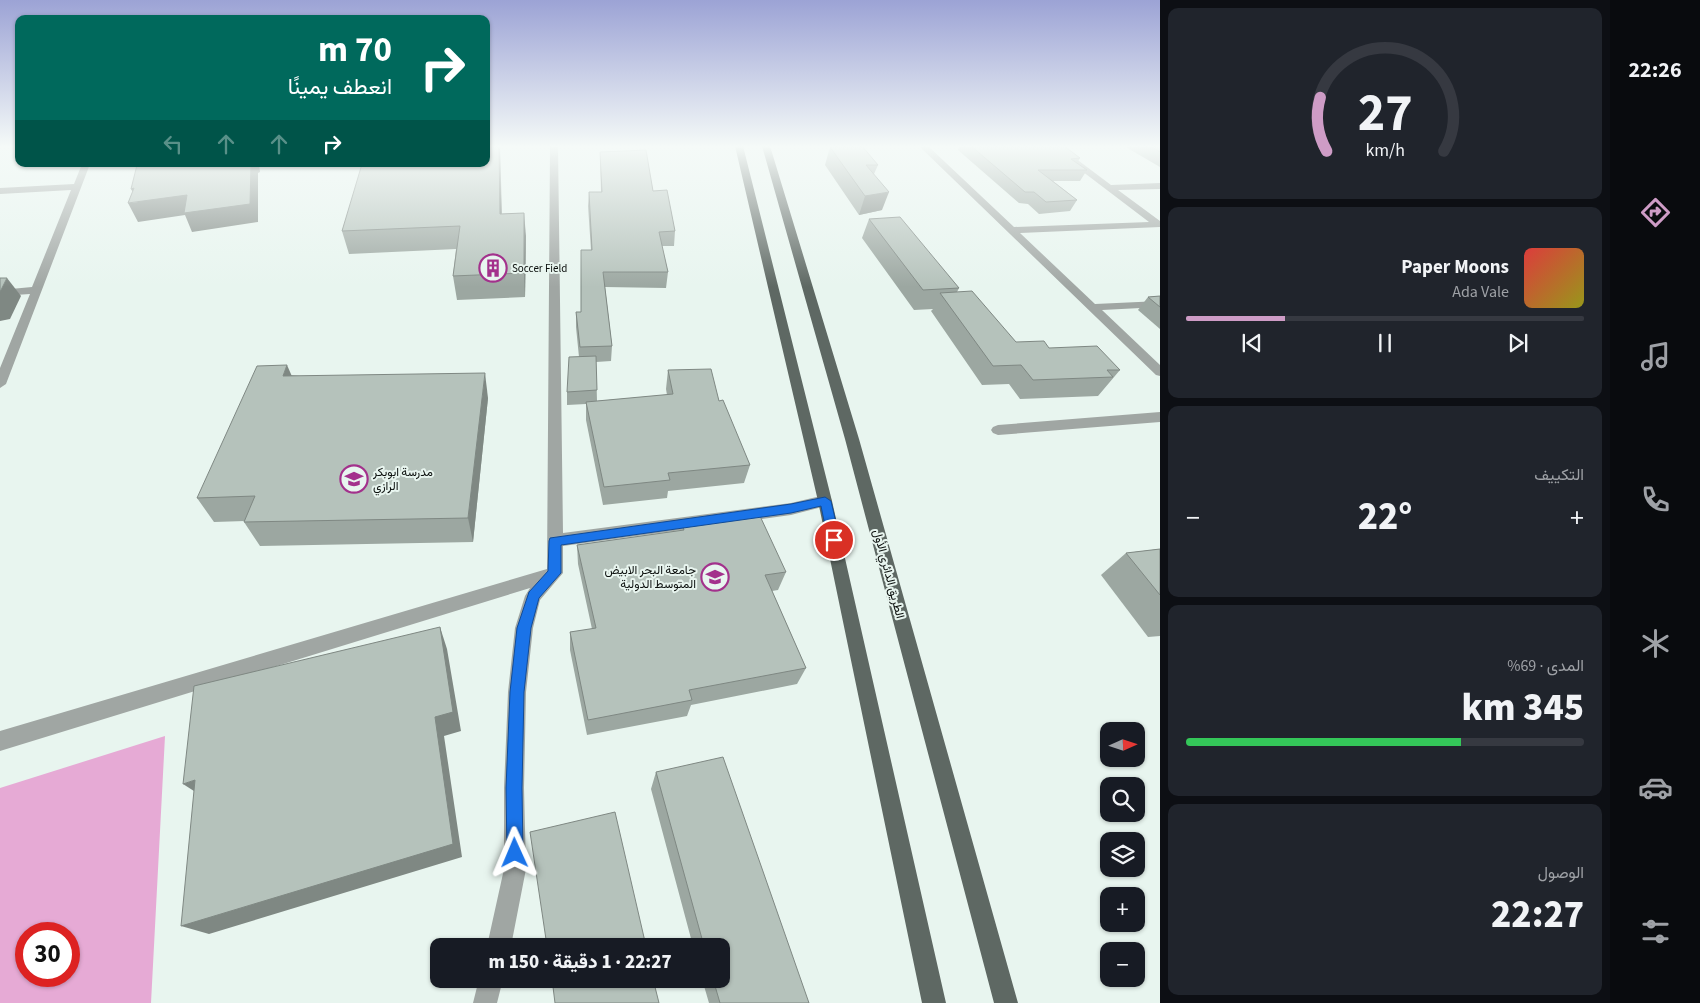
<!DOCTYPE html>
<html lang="ar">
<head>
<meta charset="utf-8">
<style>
	body { margin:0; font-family:"Source Sans 3",Vazirmatn,sans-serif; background:#20242c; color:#f1f3f6; direction:rtl; height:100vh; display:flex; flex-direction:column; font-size:19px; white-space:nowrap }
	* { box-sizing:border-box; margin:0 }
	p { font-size:16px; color:#9ea1a6 }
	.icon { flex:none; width:28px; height:28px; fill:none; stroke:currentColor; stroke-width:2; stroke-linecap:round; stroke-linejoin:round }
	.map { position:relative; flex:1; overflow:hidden; direction:ltr }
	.panel { display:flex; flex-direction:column; gap:8px; padding:8px; background:#0d0f14; width:450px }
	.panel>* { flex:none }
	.banner { position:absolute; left:15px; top:15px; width:475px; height:152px; border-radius:10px; box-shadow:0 1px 4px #0004; direction:rtl; background:#00695c; color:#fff; overflow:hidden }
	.needle { width:32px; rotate:87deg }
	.controls { position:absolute; left:1100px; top:722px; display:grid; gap:10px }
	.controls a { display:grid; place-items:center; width:45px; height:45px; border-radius:10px; background:#171b24; box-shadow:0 1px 4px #0004; font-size:25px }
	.speed { position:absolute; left:15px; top:922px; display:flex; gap:10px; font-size:25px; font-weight:700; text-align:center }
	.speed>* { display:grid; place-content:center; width:65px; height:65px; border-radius:50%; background:#171b24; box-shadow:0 1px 4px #0004; line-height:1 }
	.speed .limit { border:8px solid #d22; background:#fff; color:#111 }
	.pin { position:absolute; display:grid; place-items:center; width:42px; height:42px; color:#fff; margin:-21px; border:2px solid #fff; border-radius:50%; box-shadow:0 1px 5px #0007 }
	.me { position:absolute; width:55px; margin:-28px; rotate:359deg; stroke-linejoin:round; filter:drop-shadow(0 0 4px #0008) }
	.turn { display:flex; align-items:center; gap:18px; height:105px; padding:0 15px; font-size:22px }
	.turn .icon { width:65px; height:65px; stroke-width:2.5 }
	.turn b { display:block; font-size:35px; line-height:42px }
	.lanes { display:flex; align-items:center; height:48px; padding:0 15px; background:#0003; justify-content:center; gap:25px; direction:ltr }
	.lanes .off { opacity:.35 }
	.big { font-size:38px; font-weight:800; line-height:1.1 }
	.panel .widget { flex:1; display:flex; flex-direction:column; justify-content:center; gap:8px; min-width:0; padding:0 18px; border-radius:10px; background:#20242c }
	.panel .dial { align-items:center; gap:0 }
	.dial svg { height:130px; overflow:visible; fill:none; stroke:#363941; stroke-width:7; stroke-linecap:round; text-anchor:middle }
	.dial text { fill:#f1f3f6; stroke:none }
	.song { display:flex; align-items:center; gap:15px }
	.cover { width:60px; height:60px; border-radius:8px; background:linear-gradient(135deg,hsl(0 70% 55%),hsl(60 70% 35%)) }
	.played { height:5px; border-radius:2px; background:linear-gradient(90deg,#ce9cc6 25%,#363941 25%) }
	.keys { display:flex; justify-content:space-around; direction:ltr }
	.heat { display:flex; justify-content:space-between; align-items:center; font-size:28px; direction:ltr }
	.charge { height:8px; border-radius:4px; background:linear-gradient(90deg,#34c759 69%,#363941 0) }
	.trip { position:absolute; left:430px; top:938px; width:300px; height:50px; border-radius:10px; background:#171b24; box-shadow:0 1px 4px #0004; font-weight:800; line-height:50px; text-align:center; direction:rtl }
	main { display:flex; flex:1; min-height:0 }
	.menu { display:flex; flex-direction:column; width:90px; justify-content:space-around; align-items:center; background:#090b0e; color:#9ea1a6 }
	.menu .icon { width:35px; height:35px }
	.menu .selected { color:#ce9cc6 }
	.menu b { font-size:22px; color:#f1f3f6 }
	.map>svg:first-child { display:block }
	.green { fill:#e6aad5; fill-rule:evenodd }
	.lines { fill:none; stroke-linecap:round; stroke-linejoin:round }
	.minor { fill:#a0a6a3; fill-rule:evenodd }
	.major { fill:#5e6863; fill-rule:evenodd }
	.wall { fill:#9ca7a1 }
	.shaded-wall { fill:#7f8883 }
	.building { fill:#b5c2bb; stroke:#7f8883 }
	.route { fill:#1a73e8; stroke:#114b97 }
	.labels { text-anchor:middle; stroke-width:4; stroke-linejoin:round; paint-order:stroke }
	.far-poi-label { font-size:11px; fill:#0a0e0c; stroke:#e8f5ef; text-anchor:start }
	.poi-label { font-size:12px; fill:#0a0e0c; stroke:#e8f5ef; text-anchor:start }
	.street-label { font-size:12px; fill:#0a0e0c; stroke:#e8f5ef }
</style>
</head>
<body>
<main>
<nav class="menu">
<b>22:26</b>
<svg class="icon selected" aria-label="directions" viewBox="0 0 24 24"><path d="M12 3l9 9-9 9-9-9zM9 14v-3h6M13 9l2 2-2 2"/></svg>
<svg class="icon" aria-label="music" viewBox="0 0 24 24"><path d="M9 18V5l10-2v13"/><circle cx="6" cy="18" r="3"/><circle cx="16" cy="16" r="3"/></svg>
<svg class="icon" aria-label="phone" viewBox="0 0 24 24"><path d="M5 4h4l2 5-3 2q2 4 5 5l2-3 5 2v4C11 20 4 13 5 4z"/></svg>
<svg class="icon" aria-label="climate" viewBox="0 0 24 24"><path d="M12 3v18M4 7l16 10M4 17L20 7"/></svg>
<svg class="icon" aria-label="car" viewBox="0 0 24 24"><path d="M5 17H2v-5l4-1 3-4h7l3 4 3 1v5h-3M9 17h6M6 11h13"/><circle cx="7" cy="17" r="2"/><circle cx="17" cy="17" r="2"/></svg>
<svg class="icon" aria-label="filters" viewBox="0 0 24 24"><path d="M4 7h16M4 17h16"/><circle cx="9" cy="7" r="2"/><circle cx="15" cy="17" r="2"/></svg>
</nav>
<section class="panel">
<div class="widget dial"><svg viewBox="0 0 100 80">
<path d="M14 69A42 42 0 1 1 86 69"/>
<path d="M14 69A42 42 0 0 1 10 36" stroke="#ce9cc6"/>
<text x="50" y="56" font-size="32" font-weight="700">27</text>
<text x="50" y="72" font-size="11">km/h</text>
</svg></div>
<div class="widget">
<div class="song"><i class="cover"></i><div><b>Paper Moons</b><p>Ada Vale</p></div></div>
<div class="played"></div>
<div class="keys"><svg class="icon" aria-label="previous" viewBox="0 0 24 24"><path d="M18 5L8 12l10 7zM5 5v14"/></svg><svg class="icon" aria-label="pause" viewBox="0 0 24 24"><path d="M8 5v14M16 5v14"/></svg><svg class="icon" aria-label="next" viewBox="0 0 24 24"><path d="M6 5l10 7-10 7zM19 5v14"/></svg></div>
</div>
<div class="widget"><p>التكييف</p>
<div class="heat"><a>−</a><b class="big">22°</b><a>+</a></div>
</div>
<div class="widget"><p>المدى · 69%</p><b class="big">345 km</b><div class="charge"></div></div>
<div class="widget"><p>الوصول</p><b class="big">22:27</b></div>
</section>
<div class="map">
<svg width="1160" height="1003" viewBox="0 0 1160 1003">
	<rect width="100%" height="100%" fill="#e8f5ef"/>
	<!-- green -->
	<path class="green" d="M165,736L151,1003H0V788ZM26,934H69V976H26Z"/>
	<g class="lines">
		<!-- minor -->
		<g class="minor">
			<polygon points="550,146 558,146 563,533 791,503 825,495 830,497 832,501 830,505 791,515 563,546 563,573 540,600 533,628 526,692 524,788 526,869 511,946 487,946 504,869 504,788 508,692 515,628 525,596 530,588 0,751 0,731 547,569"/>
			<polygon points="919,146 928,146 1014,227 1149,222 1049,146 1059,146 1111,185 1160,183 1160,189 1118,190 1160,221 1160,227 1020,233 1095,304 1160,301 1160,307 1102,310 1160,365 1160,376 1156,375"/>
			<polygon points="82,164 90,164 6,384 0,388 0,368 30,294 0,296 0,290 32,287 71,190 0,194 0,188 74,184"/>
			<polygon points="1160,412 1160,422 998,435 993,433 991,430 993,427 998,425"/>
			<polygon points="479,979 503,979 497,1003 473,1003"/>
		</g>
		<!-- major -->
		<g class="major">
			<polygon points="735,146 743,146 832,501 946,1003 922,1003 818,501"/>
			<polygon points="762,146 770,146 859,439 1018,1003 994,1003 845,439"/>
		</g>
	</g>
	<!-- wall -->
	<g class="wall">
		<polygon points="486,146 500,146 502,214 526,236 525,297 457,300 453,276 456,249 349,254 342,231"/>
		<polygon points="959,146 1064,146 1080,158 1077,163 1087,170 1080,181 1053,181 1077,200 1070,211 1039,214 1028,204 1019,203 958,150"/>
		<polygon points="1124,146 1160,146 1160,167"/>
		<polygon points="830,147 878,165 874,174 882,210 859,215 825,165"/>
		<polygon points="600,152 653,191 675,231 674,246 662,246 668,272 666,288 605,287 612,346 611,361 596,362 597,401 667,395 666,389 668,370 719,401 750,465 744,483 668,491 667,498 603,505 586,420 586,404 567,405 567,392 579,357 576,327 576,312 581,312 591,250 588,206 589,192 601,192"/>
		<polygon points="869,219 959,288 957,292 1016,342 1049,348 1120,370 1098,396 1020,399 1009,384 982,385 931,311 933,309 914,310 862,238"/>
		<polygon points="1160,296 1160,329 1138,310 1148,297"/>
		<polygon points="291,375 488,398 473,542 260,546 244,522 245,521 214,522 197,498"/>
		<polygon points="683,527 786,572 778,590 772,591 806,668 797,684 691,705 687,716 587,735 570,650 570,632 592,629 578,564 577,545 682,530"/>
		<polygon points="1160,549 1160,636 1148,637 1101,575 1126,553"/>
		<polygon points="656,772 809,1003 709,1003 702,979 721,979 721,946 693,946 651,789"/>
	</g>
	<!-- shaded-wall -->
	<g class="shaded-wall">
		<polygon points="499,146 500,146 500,152 502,237 500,214"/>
		<polygon points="251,164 259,164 260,172 258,173 258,222 192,232 185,215 138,222 128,203 138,202 131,189 134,188 187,195"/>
		<polygon points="889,192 882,210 859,215 865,196"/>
		<polygon points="524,213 526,236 525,297 524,273"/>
		<polygon points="7,278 21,296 10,319 0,321 0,292"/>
		<polygon points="287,365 298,390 283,376"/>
		<polygon points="485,373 488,398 473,542 468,518"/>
		<polygon points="440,627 447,649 461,731 444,736 462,857 209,934 181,926 435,717"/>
		<polygon points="195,780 208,800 183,784"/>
	</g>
	<!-- building -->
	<g class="building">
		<polygon points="486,146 499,146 500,214 524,213 524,273 453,276 460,226 342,231 362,164 486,164"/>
		<polygon points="831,146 862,146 878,165 866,165 889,192 865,196 830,147"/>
		<polygon points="971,146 1064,146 1080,158 1071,159 1087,170 1038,170 1077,200 1046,202 1034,192 1025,192"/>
		<polygon points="1150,146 1160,146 1160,152"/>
		<polygon points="646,150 653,191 667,190 675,231 659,232 668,272 603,272 612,346 580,347 576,312 581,312 581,250 592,250 589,192 602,192 600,152"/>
		<polygon points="143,164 251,164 250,204 184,213 187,195 128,203 134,188 131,189 137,165"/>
		<polygon points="900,217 959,288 923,290 869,219"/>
		<polygon points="0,278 7,278 0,292"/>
		<polygon points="972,291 1016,342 1044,341 1049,348 1097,346 1120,370 1107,370 1113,377 1033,380 1021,365 993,366 940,293"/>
		<polygon points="1160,296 1160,307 1148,297"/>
		<polygon points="596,356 597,390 567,392 569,357"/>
		<polygon points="287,365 283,376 485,373 468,518 244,522 255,496 197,498 257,366"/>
		<polygon points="711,369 719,401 723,400 750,465 668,473 670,480 604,487 586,402 673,394 668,370"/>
		<polygon points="760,516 786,572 765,575 806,668 689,690 692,700 588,720 570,632 596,628 577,545 684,530 683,527"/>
		<polygon points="1160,549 1160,595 1126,553"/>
		<polygon points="440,627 453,712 435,717 453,844 181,926 195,780 183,784 194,686"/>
		<polygon points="723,757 809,1003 720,1003 713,979 721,979 721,946 704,946 656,772"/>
		<polygon points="615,812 646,946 547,946 530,832"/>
		<polygon points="552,979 653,979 659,1003 555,1003"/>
	</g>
	<!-- sky -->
	<linearGradient id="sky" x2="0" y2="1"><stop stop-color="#9ca3d5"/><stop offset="0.51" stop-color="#f5faf8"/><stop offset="1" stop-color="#f5faf8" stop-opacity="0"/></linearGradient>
	<rect width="1160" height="287" fill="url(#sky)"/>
	<!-- route -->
	<polygon class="route" points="825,497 831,501 840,540 838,543 830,543 828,540 821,506 791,513 561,545 561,573 539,598 531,628 524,692 522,788 523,853 521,859 515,861 509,859 507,853 506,788 510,692 517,628 529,592 548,571 549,541 550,538 791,504"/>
	<!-- icons -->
	<defs>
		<g id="building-ring" transform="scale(1.4375)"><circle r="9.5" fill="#e8f5ef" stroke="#a3318c" stroke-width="1.5"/><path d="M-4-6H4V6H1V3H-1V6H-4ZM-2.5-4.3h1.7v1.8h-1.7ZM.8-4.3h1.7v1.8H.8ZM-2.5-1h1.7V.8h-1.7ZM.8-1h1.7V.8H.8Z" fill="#a3318c"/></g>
		<g id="school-ring" transform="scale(1.4375)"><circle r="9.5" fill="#e8f5ef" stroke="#a3318c" stroke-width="1.5"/><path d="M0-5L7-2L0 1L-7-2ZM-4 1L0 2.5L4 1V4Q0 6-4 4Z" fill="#a3318c"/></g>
		<g id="university-ring" transform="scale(1.4375)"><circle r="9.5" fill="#e8f5ef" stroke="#a3318c" stroke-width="1.5"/><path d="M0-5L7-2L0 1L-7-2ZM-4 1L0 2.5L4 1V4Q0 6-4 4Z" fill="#a3318c"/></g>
	</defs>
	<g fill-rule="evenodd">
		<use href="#building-ring" x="493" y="268"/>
		<use href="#school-ring" x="354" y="479"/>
		<use href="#university-ring" x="715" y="577"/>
	</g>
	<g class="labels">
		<!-- far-poi labels -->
		<g class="far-poi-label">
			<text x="512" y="272">Soccer Field</text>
		</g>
		<!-- poi labels -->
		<g class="poi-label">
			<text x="373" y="476">مدرسة ابوبكر<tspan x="373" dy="14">الرازي</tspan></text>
			<text x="696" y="574" text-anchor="end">جامعة البحر الابيض<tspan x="696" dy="14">المتوسط الدولية</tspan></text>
		</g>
		<!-- street labels -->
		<g class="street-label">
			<text transform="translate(889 574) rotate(75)" y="4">الطريق الدائري الأول</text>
		</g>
	</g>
</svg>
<div class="controls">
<a><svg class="needle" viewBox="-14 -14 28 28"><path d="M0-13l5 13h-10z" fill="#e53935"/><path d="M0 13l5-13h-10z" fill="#9ea1a6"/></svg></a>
<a><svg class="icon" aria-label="search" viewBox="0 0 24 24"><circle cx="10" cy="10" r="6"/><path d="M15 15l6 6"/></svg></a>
<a><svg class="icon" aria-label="layers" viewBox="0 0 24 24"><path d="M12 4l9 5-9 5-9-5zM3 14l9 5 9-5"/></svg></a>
<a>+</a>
<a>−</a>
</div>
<div class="speed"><div class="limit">30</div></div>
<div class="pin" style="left:834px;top:540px;background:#d93025"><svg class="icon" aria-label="arrive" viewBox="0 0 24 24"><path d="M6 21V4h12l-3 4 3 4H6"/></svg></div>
<svg class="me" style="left:515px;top:853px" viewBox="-20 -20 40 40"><path d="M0-17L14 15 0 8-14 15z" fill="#1a73e8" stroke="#fff" stroke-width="4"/></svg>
<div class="trip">22:27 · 1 دقيقة · 150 m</div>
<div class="banner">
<div class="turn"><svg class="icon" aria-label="right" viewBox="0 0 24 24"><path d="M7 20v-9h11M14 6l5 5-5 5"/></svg><div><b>70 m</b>انعطف يمينًا</div></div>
<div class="lanes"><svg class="icon off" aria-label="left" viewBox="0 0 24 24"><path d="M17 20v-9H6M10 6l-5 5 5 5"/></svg><svg class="icon off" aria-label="ahead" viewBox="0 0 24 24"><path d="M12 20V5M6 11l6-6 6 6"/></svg><svg class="icon off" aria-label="ahead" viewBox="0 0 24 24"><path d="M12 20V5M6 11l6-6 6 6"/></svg><svg class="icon" aria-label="right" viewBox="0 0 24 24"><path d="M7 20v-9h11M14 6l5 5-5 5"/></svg></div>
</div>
</div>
</main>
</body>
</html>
